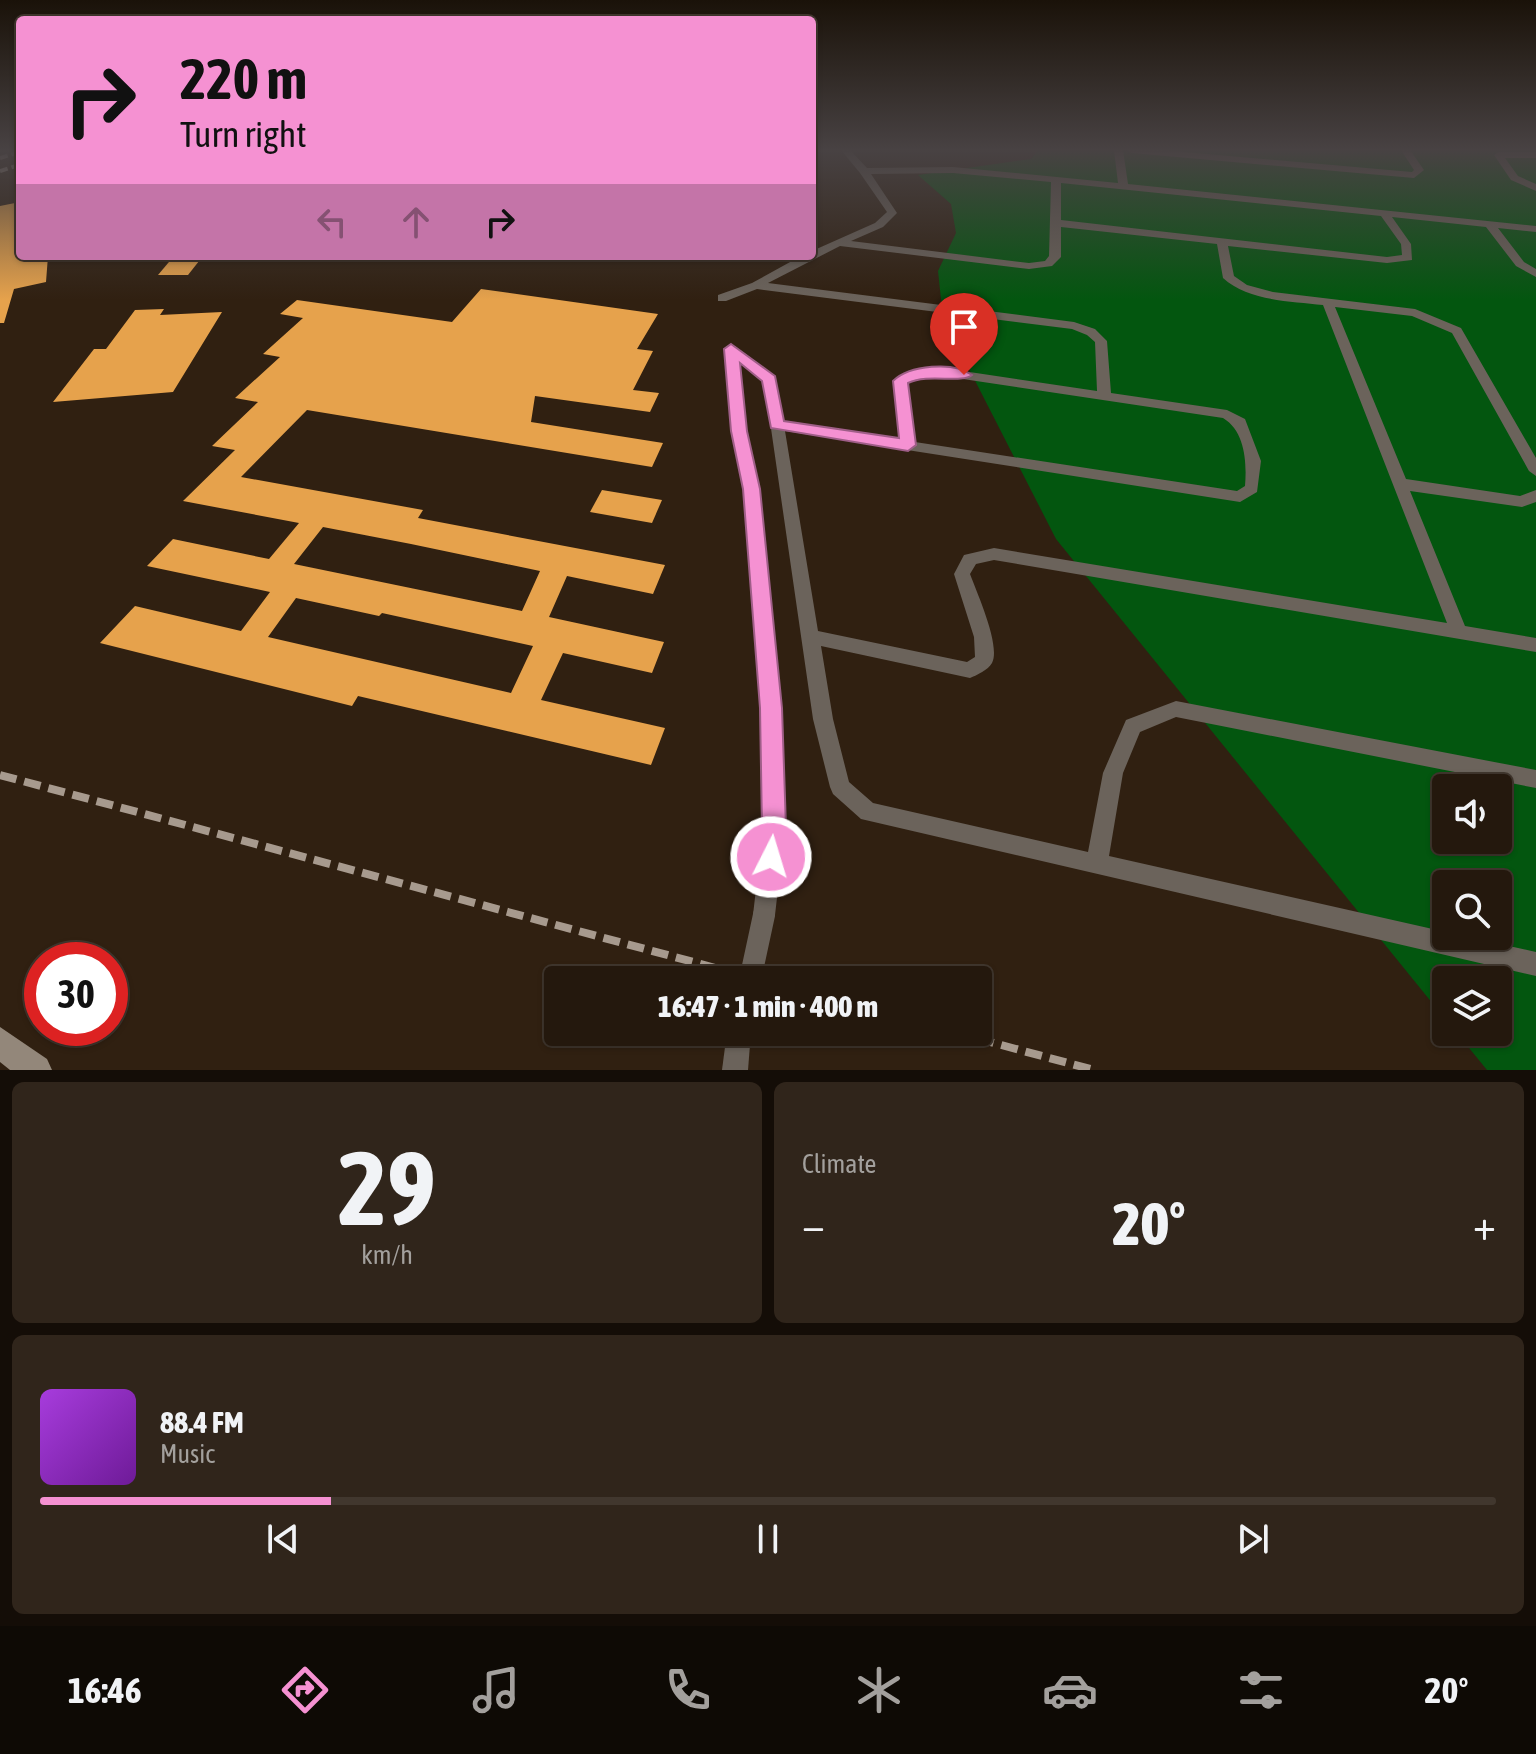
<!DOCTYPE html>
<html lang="en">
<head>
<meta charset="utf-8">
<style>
	body { margin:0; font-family:"Asap Condensed",sans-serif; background:#30251b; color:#f1f3f6; height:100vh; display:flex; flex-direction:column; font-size:30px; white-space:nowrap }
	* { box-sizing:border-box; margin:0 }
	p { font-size:26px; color:#a3a09d }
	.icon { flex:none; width:44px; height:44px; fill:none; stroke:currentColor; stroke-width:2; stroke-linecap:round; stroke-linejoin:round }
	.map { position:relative; height:1070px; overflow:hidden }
	.details { display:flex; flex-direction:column; gap:12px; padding:12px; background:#140d07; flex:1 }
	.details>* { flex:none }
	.hud { position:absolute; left:16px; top:16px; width:800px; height:244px; border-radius:8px; box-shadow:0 2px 6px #0004,0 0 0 2px #41372e; background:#f591d2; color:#111; overflow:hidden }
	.controls { position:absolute; left:1432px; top:774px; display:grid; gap:16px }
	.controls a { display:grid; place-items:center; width:80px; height:80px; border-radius:8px; background:#24180d; box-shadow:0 2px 6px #0004,0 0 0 2px #41372e; font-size:40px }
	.speed { position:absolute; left:24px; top:942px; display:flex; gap:16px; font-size:40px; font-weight:700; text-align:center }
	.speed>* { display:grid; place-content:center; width:104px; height:104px; border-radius:50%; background:#24180d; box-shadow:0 2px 6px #0004,0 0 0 2px #41372e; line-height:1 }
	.speed .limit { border:12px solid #d22; background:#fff; color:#111 }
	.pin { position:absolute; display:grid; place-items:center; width:68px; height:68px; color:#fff; margin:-82px -34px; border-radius:50% 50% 50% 0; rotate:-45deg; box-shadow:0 0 8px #0007 }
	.pin .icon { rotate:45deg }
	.me { position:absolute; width:88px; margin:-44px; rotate:5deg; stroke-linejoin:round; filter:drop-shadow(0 0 6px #0008) }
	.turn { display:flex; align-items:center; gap:28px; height:168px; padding:0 32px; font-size:36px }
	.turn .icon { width:104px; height:104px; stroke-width:2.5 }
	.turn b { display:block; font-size:56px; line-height:68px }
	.lanes { display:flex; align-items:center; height:76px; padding:0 32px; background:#0003; justify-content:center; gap:40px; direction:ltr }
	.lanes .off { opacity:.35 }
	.big { font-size:60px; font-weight:800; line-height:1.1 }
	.details .widget { flex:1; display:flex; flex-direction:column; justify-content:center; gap:12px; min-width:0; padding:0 28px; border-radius:12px; background:#30251b }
	.details .dial { align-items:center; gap:0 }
	.dial b { font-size:104px; line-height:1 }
	.song { display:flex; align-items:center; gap:24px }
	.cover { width:96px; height:96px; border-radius:12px; background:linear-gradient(135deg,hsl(280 70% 55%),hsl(280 70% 35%)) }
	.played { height:8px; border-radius:4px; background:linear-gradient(90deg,#f591d2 20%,#41372e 20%) }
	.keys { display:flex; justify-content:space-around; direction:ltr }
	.heat { display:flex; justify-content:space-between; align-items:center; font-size:44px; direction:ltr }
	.details .tiles { flex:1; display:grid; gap:12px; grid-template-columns:1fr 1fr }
	.widget:last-child { grid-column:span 2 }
	.trip { position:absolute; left:544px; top:966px; width:448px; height:80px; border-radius:8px; background:#24180d; box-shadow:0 2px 6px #0004,0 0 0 2px #41372e; font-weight:800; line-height:80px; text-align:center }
	.tab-bar { display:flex; height:128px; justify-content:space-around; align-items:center; background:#0e0a05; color:#a3a09d }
	.tab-bar .icon { width:56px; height:56px }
	.tab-bar .on { color:#f591d2 }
	.tab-bar b { font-size:36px; color:#f1f3f6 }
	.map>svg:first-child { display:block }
	.green { fill:#03560f; fill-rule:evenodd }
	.building { fill:#e6a24c; fill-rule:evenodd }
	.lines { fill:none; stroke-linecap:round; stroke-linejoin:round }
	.street { fill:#6b635b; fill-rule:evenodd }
	.secondary { fill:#93877a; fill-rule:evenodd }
	.rail-far1 { stroke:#a79a8e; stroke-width:4; stroke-dasharray:8 4; stroke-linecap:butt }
	.rail { stroke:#a79a8e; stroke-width:8; stroke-dasharray:17 8; stroke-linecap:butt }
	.street-bridge { stroke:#6b635b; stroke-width:22 }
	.route { fill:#f591d2; stroke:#9f5e88; stroke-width:2 }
</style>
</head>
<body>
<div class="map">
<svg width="1536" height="1070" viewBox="0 0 1536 1070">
	<rect width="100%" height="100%" fill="#302011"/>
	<!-- green -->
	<path class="green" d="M1038,150H1536V1070H1487L1456,1032H1498V980H1446V1020L1056,539L943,318L938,271L956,233L951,204L918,175L1031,159ZM1446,788H1498V840H1446ZM1446,884H1498V936H1446Z"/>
	<!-- building -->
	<g class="building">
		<polygon points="20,202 20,256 48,256 46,282 14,289 4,323 0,323 0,206"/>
		<polygon points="174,256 203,256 188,275 158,275"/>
		<path d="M481,289L658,314L637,349L653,351L633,390L659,393L650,412L535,396L531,422L663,443L652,467L307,410L241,477L423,510L418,518L665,565L653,594L567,576L549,617L664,642L652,673L563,653L541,700L665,728L651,765L358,696L352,706L100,643L135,606L241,631L270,592L147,566L173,539L269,559L299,523L183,501L235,450L212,446L258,402L235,398L280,357L263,354L303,318L280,314L297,300L452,322ZM323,527L411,544L540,571L522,611L294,564ZM296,598L379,616L382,613L533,646L511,693L268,637Z"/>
		<polygon points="164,309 160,315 222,312 173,392 53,402 94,349 106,349 135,310"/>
		<polygon points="602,490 662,500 652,523 590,512"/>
	</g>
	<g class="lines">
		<!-- street -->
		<g class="street">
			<path d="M841,150H850L867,168L953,167L1118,183L1114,150H1123L1128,184L1536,226V232L1498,228L1524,262L1536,269V277L1516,266L1486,227L1392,217L1411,244L1412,260L1387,263L1228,246L1234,276L1247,285L1273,292L1415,309L1461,328L1536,458V476L1529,471L1452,333L1412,316L1335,307L1406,479L1520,496L1536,490V502L1522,507L1410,491L1465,626L1536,638V652L994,560L976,564L970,574C977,593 1001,646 992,663C988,670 977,675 970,678L821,646L833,719L849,782L873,803L1088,852L1103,773L1126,720L1176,701L1536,770V788L1176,717L1140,732L1123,773L1109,856L1446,932V936H1464L1536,952V976L861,819L833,794L830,787L813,719L764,380L739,361L746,431L759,489L781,708L785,828L775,915L772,923L764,926L756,923L753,915L763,828L761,708L743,489L732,431L725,349L727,346H735L775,376L784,422L900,440L893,381L909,371L936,367L1097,391L1095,342L1087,335L1072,329L757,289L726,301H718V295L752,283L801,256H812V251L875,223L887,212L860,173ZM953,173L1051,182L1049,256L1045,261L1029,263L851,241L883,227L897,213L871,174ZM1061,183L1381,216L1401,244L1402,255L1387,257L1061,220ZM1061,227L1217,244L1223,278C1248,301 1290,301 1323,305L1447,623L994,548L964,555L954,574L974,637L975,657L967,662L818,631L785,431L1240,502L1257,492L1261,461L1245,419L1227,410L1111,393L1107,341L1095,329L1074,322L768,283L840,246L1029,269L1052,266L1061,257ZM936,375L1223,418C1245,431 1247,462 1245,486L1237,491L915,442L907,383L917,378Z"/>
			<polygon points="1127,150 1161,150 1412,172 1414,170 1401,150 1410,150 1424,170 1414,178 1132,153"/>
			<polygon points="1536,152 1536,158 1505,158 1518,176 1536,184 1536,191 1511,180 1494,155 1499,152"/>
			<polygon points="727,1032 751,1032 748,1070 722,1070"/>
		</g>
		<!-- secondary -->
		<polygon class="secondary" points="0,1027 47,1059 52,1070 10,1070 0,1062"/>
		<!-- rail-far1 -->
		<g class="rail-far1">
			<polyline points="0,158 20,152"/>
			<polyline points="0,171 19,165"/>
		</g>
		<!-- rail -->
		<g class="rail">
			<polyline points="0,775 760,980"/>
			<polyline points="953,1032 1094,1070"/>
		</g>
		<!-- street-bridge -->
		<polyline class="street-bridge" points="750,980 764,915"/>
	</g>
	<!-- sky -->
	<linearGradient id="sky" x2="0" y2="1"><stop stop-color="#1a1209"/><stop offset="0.5" stop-color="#484243"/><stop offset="1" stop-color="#484243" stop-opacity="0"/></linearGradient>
	<rect width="1536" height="300" fill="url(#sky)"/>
	<!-- route -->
	<path class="route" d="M731,344L775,376L784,421L899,438L893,381C909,365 954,361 972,375C961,384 929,373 908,383L916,445L908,451L771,428L762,381L740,363L747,431L760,489L782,708L786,828L780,866L771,869L762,866L759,857L762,828L760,708L743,489L731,431L724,349Z"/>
</svg>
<div class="controls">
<a><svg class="icon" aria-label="sound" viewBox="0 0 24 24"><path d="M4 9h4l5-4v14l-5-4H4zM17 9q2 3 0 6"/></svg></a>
<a><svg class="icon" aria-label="search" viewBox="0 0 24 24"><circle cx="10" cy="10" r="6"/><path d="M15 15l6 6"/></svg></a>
<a><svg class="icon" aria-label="layers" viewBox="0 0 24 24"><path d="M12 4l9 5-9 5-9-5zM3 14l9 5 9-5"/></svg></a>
</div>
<div class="speed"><div class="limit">30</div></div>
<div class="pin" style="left:964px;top:375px;background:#d93025"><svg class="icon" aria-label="arrive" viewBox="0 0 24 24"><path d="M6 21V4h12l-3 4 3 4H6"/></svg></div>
<svg class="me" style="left:771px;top:857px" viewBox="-20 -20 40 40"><circle r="17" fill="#f591d2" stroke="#fff" stroke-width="3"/><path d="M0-11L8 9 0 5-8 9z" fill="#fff"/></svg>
<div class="trip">16:47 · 1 min · 400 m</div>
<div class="hud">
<div class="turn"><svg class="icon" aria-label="right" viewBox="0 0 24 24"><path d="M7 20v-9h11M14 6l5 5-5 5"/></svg><div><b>220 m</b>Turn right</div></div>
<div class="lanes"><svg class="icon off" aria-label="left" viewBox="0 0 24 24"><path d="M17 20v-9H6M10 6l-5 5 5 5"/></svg><svg class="icon off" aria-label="ahead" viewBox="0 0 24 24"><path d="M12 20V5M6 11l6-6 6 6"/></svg><svg class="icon" aria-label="right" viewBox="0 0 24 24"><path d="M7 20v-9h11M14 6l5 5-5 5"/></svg></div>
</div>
</div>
<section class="details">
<div class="tiles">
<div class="widget dial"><b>29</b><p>km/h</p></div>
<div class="widget"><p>Climate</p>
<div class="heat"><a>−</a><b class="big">20°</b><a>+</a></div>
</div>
<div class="widget">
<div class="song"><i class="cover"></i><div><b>88.4 FM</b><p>Music</p></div></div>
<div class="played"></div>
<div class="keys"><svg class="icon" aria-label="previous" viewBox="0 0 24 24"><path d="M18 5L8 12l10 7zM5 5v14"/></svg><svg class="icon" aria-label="pause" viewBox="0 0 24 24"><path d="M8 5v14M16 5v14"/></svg><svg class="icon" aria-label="next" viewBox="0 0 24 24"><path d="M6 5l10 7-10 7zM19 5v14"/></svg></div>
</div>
</div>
</section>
<nav class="tab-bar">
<b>16:46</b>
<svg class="icon on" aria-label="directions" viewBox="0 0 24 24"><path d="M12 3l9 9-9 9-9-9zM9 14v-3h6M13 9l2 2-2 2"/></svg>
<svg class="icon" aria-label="music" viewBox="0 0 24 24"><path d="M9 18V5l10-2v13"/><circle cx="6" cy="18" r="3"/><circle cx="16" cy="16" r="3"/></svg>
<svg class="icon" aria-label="phone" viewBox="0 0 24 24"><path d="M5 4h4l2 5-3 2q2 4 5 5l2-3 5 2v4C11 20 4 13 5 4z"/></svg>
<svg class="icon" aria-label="climate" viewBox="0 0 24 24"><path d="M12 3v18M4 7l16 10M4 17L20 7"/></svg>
<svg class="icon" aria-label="car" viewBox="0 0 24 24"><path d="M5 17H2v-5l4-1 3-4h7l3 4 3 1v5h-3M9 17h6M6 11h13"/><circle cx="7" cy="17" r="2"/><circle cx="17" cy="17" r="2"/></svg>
<svg class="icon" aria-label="filters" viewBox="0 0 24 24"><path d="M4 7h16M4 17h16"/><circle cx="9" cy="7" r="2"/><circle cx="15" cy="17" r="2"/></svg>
<b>20°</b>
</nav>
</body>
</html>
